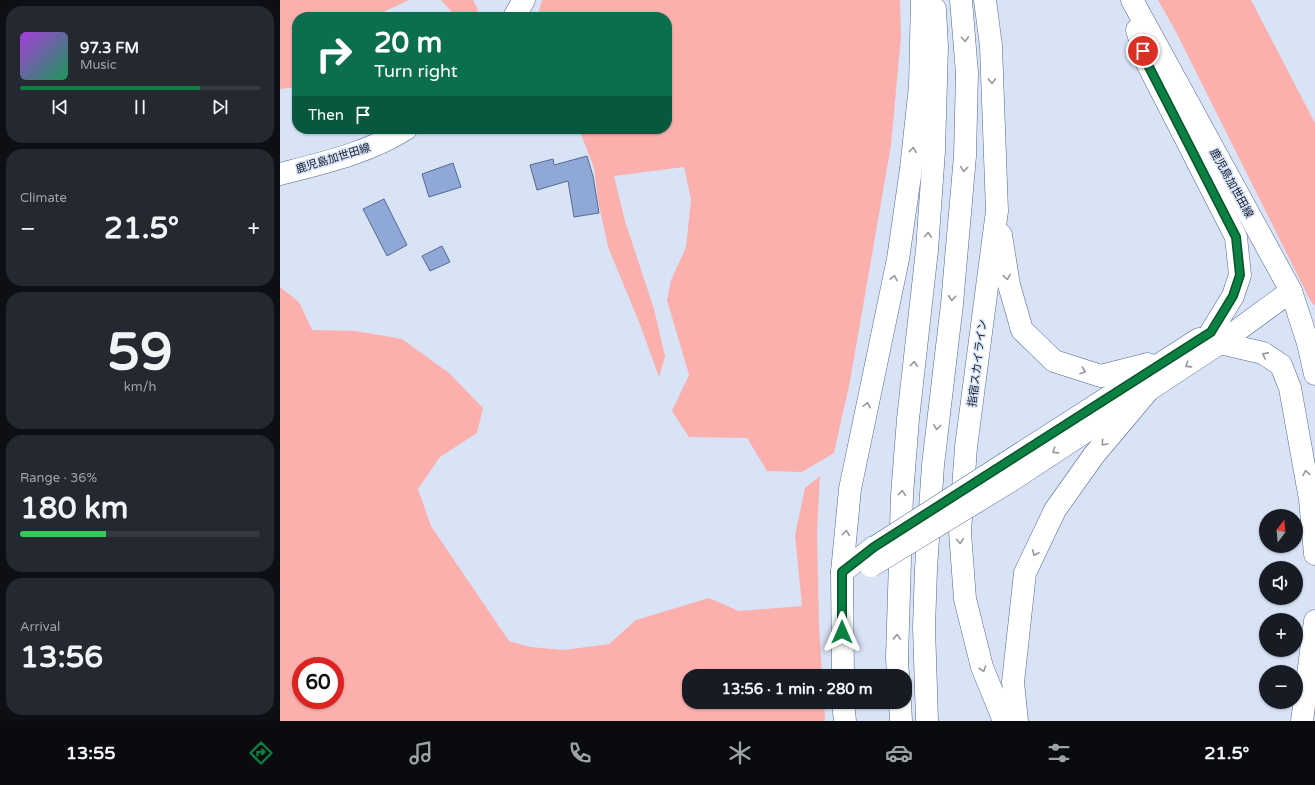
<!DOCTYPE html>
<html lang="en">
<head>
<meta charset="utf-8">
<style>
	body { margin:0; font-family:"Varela Round","Noto Sans JP",sans-serif; background:#242831; color:#f1f3f6; height:100vh; display:flex; flex-direction:column; font-size:15px; white-space:nowrap }
	* { box-sizing:border-box; margin:0 }
	p { font-size:13px; color:#9ea1a6 }
	.icon { flex:none; width:22px; height:22px; fill:none; stroke:currentColor; stroke-width:2; stroke-linecap:round; stroke-linejoin:round }
	.map { position:relative; flex:1; overflow:hidden }
	.drawer { display:flex; flex-direction:column; gap:6px; padding:6px; background:#0d0f14; width:280px }
	.drawer>* { flex:none }
	.hud { position:absolute; left:12px; top:12px; width:380px; height:122px; border-radius:16px; box-shadow:0 1px 3px #0004; background:#0b6e4f; color:#fff; overflow:hidden }
	.needle { width:26px; rotate:16deg }
	.fabs { position:absolute; left:979px; top:509px; display:grid; gap:8px }
	.fabs a { display:grid; place-items:center; width:44px; height:44px; border-radius:50%; background:#171b24; box-shadow:0 1px 3px #0004; font-size:20px }
	.speed { position:absolute; left:12px; top:657px; display:flex; gap:8px; font-size:20px; font-weight:700; text-align:center }
	.speed>* { display:grid; place-content:center; width:52px; height:52px; border-radius:50%; background:#171b24; box-shadow:0 1px 3px #0004; line-height:1 }
	.speed .limit { border:6px solid #d22; background:#fff; color:#111 }
	.pin { position:absolute; display:grid; place-items:center; width:34px; height:34px; color:#fff; margin:-17px; border:2px solid #fff; border-radius:50%; box-shadow:0 1px 4px #0007 }
	.me { position:absolute; width:44px; margin:-22px; rotate:0deg; stroke-linejoin:round; filter:drop-shadow(0 0 3px #0008) }
	.turn { display:flex; align-items:center; gap:14px; height:84px; padding:0 16px; font-size:18px }
	.turn .icon { width:52px; height:52px; stroke-width:2.5 }
	.turn b { display:block; font-size:28px; line-height:34px }
	.then { display:flex; align-items:center; height:38px; padding:0 16px; background:#0003; gap:8px; font-size:15px }
	.big { font-size:30px; font-weight:700; line-height:1.1 }
	.drawer .tile { flex:1; display:flex; flex-direction:column; justify-content:center; gap:6px; min-width:0; padding:0 14px; border-radius:16px; background:#242831 }
	.drawer .dial { align-items:center; gap:0 }
	.dial b { font-size:52px; line-height:1 }
	.song { display:flex; align-items:center; gap:12px }
	.cover { width:48px; height:48px; border-radius:6px; background:linear-gradient(135deg,hsl(280 70% 55%),hsl(150 70% 35%)) }
	.played { height:4px; border-radius:2px; background:linear-gradient(90deg,#0b8043 75%,#363941 75%) }
	.keys { display:flex; justify-content:space-around; direction:ltr }
	.heat { display:flex; justify-content:space-between; align-items:center; font-size:22px; direction:ltr }
	.charge { height:6px; border-radius:3px; background:linear-gradient(90deg,#34c759 36%,#363941 0) }
	.trip { position:absolute; left:402px; top:669px; width:230px; height:40px; border-radius:16px; background:#171b24; box-shadow:0 1px 3px #0004; font-weight:700; line-height:40px; text-align:center }
	.tab-bar { display:flex; height:64px; justify-content:space-around; align-items:center; background:#090b0e; color:#9ea1a6 }
	.tab-bar .icon { width:28px; height:28px }
	.tab-bar .on { color:#0b8043 }
	.tab-bar b { font-size:18px; color:#f1f3f6 }
	main { display:flex; flex:1; min-height:0 }
	.map>svg:first-child { display:block }
	.green { fill:#fcb0ad; fill-rule:evenodd }
	.building { fill:#8fa8d5; stroke:#536a94 }
	.lines { fill:none; stroke-linecap:round; stroke-linejoin:round }
	.major-casing { stroke:#506690; stroke-width:23 }
	.major { stroke:#fff; stroke-width:22 }
	.major-bridge-casing { stroke:#506690; stroke-width:23; stroke-linecap:butt }
	.major-bridge { stroke:#fff; stroke-width:22 }
	.oneway { stroke:#9498a0 }
	.route-casing { stroke:#07532c; stroke-width:10 }
	.route { stroke:#0b8043; stroke-width:7 }
	.labels { text-anchor:middle; stroke-width:3; stroke-linejoin:round; paint-order:stroke }
	.street-label { font-size:11px; fill:#111a2b; stroke:#d8e3f6 }
</style>
</head>
<body>
<main>
<section class="drawer">
<div class="tile">
<div class="song"><i class="cover"></i><div><b>97.3 FM</b><p>Music</p></div></div>
<div class="played"></div>
<div class="keys"><svg class="icon" aria-label="previous" viewBox="0 0 24 24"><path d="M18 5L8 12l10 7zM5 5v14"/></svg><svg class="icon" aria-label="pause" viewBox="0 0 24 24"><path d="M8 5v14M16 5v14"/></svg><svg class="icon" aria-label="next" viewBox="0 0 24 24"><path d="M6 5l10 7-10 7zM19 5v14"/></svg></div>
</div>
<div class="tile"><p>Climate</p>
<div class="heat"><a>−</a><b class="big">21.5°</b><a>+</a></div>
</div>
<div class="tile dial"><b>59</b><p>km/h</p></div>
<div class="tile"><p>Range · 36%</p><b class="big">180 km</b><div class="charge"></div></div>
<div class="tile"><p>Arrival</p><b class="big">13:56</b></div>
</section>
<div class="map">
<svg width="1035" height="721" viewBox="0 0 1035 721">
	<rect width="100%" height="100%" fill="#d8e3f6"/>
	<!-- green -->
	<g class="green">
		<polygon points="0,0 129,0 101,13 100,17 17,17 17,87 0,89"/>
		<polygon points="161,0 193,0 198,10 193,17 176,17"/>
		<polygon points="262,0 620,0 621,37 611,145 570,381 554,453 522,472 487,471 467,438 409,437 392,411 409,375 387,300 391,280 406,247 411,199 404,167 334,176 345,221 374,309 385,356 379,377 359,322 328,247 318,201 314,168 299,129 387,129 387,17 257,17"/>
		<polygon points="878,0 971,0 1035,123 1035,306 1030,300 896,32"/>
		<path d="M0,287L19,302L32,330L76,331L122,339L169,373L203,408L197,433L160,457L138,489L151,526L229,641L250,647L284,650L329,644L356,620L429,598L459,611L522,606L515,535L525,488L540,476L537,533L539,625L542,676H409V702H544L545,721H0ZM21,666H55V700H21Z"/>
	</g>
	<!-- building -->
	<g class="building">
		<polygon points="307,156 313,176 319,213 294,217 288,181 257,190 250,165 273,159 274,165"/>
		<polygon points="173,163 181,187 149,197 142,174"/>
		<polygon points="104,199 127,245 107,256 83,209"/>
		<polygon points="162,246 170,262 150,271 142,256"/>
	</g>
	<g class="lines">
		<!-- major casing -->
		<g class="major-casing">
			<g id="major">
				<polyline points="705,0 711,46 717,211 686,447 680,532 685,599 702,667 724,721"/>
				<polyline points="852,0 1011,291 1028,343 1035,374"/>
				<polyline points="234,17 244,0"/>
				<polyline points="857,30 867,63 956,237 960,275 953,296 931,332"/>
				<path d="M0,174C43,163 88,153 126,129"/>
				<polyline points="721,235 729,285 742,330 774,361 821,376 868,364"/>
				<polyline points="940,343 983,353 1001,365 1010,388 1030,499 1035,554"/>
				<polyline points="726,463 919,339"/>
				<polyline points="732,480 940,343 1011,291"/>
				<polyline points="562,572 594,547"/>
				<polyline points="563,676 562,572 570,489 618,259 631,169 640,86 642,0"/>
				<polyline points="618,676 617,658 622,495 628,419 647,250 654,151 657,47 655,9"/>
				<polyline points="563,702 565,721"/>
				<polyline points="620,702 621,721"/>
				<polyline points="647,721 644,627 646,569 653,465 672,304 685,156 687,73 681,0"/>
				<polyline points="737,721 733,682 745,573 775,510 814,455 867,392"/>
				<polyline points="1022,721 1035,621"/>
			</g>
		</g>
		<!-- major -->
		<use href="#major" class="major"/>
		<!-- major-bridge casing -->
		<g class="major-bridge-casing">
			<g id="major-bridge">
				<polyline points="597,546 726,463"/>
				<polyline points="591,566 732,480"/>
			</g>
		</g>
		<!-- major-bridge -->
		<use href="#major-bridge" class="major-bridge"/>
	</g>
	<!-- one-way arrows -->
	<defs><path id="oneway-chevron" d="M-2-3.5L2.5 0L-2 3.5" fill="none" stroke-width="1.6" stroke-linecap="round" stroke-linejoin="round"/></defs>
	<g class="oneway">
		<use href="#oneway-chevron" transform="translate(685 39) rotate(85)"/>
		<use href="#oneway-chevron" transform="translate(712 81) rotate(88)"/>
		<use href="#oneway-chevron" transform="translate(633 150) rotate(-84)"/>
		<use href="#oneway-chevron" transform="translate(684 169) rotate(96)"/>
		<use href="#oneway-chevron" transform="translate(648 235) rotate(-86)"/>
		<use href="#oneway-chevron" transform="translate(727 277) rotate(81)"/>
		<use href="#oneway-chevron" transform="translate(614 278) rotate(-78)"/>
		<use href="#oneway-chevron" transform="translate(672 298) rotate(95)"/>
		<use href="#oneway-chevron" transform="translate(985 355) rotate(-152)"/>
		<use href="#oneway-chevron" transform="translate(634 364) rotate(-84)"/>
		<use href="#oneway-chevron" transform="translate(908 365) rotate(147)"/>
		<use href="#oneway-chevron" transform="translate(803 371) rotate(18)"/>
		<use href="#oneway-chevron" transform="translate(587 405) rotate(-78)"/>
		<use href="#oneway-chevron" transform="translate(657 427) rotate(97)"/>
		<use href="#oneway-chevron" transform="translate(824 443) rotate(130)"/>
		<use href="#oneway-chevron" transform="translate(775 451) rotate(147)"/>
		<use href="#oneway-chevron" transform="translate(1026 473) rotate(-100)"/>
		<use href="#oneway-chevron" transform="translate(622 493) rotate(-86)"/>
		<use href="#oneway-chevron" transform="translate(566 533) rotate(-85)"/>
		<use href="#oneway-chevron" transform="translate(680 541) rotate(85)"/>
		<use href="#oneway-chevron" transform="translate(755 553) rotate(115)"/>
		<use href="#oneway-chevron" transform="translate(617 637) rotate(-88)"/>
		<use href="#oneway-chevron" transform="translate(703 669) rotate(71)"/>
	</g>
	<g class="lines">
		<!-- route casing -->
		<g class="route-casing">
			<polyline id="route" points="562,632 562,572 594,547 931,332 953,296 960,275 956,237 867,63 863,51"/>
		</g>
		<!-- route -->
		<use href="#route" class="route"/>
	</g>
	<g class="labels">
		<!-- street labels -->
		<g class="street-label">
			<text transform="translate(53 158) rotate(-17)" y="4">鹿児島加世田線</text>
			<text transform="translate(952 183) rotate(61)" y="4">鹿児島加世田線</text>
			<text transform="translate(697 363) rotate(-83)" y="4">指宿スカイライン</text>
		</g>
	</g>
</svg>
<div class="fabs">
<a><svg class="needle" viewBox="-14 -14 28 28"><path d="M0-13l5 13h-10z" fill="#e53935"/><path d="M0 13l5-13h-10z" fill="#9ea1a6"/></svg></a>
<a><svg class="icon" aria-label="sound" viewBox="0 0 24 24"><path d="M4 9h4l5-4v14l-5-4H4zM17 9q2 3 0 6"/></svg></a>
<a>+</a>
<a>−</a>
</div>
<div class="speed"><div class="limit">60</div></div>
<div class="pin" style="left:863px;top:51px;background:#d93025"><svg class="icon" aria-label="arrive" viewBox="0 0 24 24"><path d="M6 21V4h12l-3 4 3 4H6"/></svg></div>
<svg class="me" style="left:562px;top:632px" viewBox="-20 -20 40 40"><path d="M0-17L14 15 0 8-14 15z" fill="#0b8043" stroke="#fff" stroke-width="4"/></svg>
<div class="trip">13:56 · 1 min · 280 m</div>
<div class="hud">
<div class="turn"><svg class="icon" aria-label="right" viewBox="0 0 24 24"><path d="M7 20v-9h11M14 6l5 5-5 5"/></svg><div><b>20 m</b>Turn right</div></div>
<div class="then">Then<svg class="icon" aria-label="arrive" viewBox="0 0 24 24"><path d="M6 21V4h12l-3 4 3 4H6"/></svg></div>
</div>
</div>
</main>
<nav class="tab-bar">
<b>13:55</b>
<svg class="icon on" aria-label="directions" viewBox="0 0 24 24"><path d="M12 3l9 9-9 9-9-9zM9 14v-3h6M13 9l2 2-2 2"/></svg>
<svg class="icon" aria-label="music" viewBox="0 0 24 24"><path d="M9 18V5l10-2v13"/><circle cx="6" cy="18" r="3"/><circle cx="16" cy="16" r="3"/></svg>
<svg class="icon" aria-label="phone" viewBox="0 0 24 24"><path d="M5 4h4l2 5-3 2q2 4 5 5l2-3 5 2v4C11 20 4 13 5 4z"/></svg>
<svg class="icon" aria-label="climate" viewBox="0 0 24 24"><path d="M12 3v18M4 7l16 10M4 17L20 7"/></svg>
<svg class="icon" aria-label="car" viewBox="0 0 24 24"><path d="M5 17H2v-5l4-1 3-4h7l3 4 3 1v5h-3M9 17h6M6 11h13"/><circle cx="7" cy="17" r="2"/><circle cx="17" cy="17" r="2"/></svg>
<svg class="icon" aria-label="filters" viewBox="0 0 24 24"><path d="M4 7h16M4 17h16"/><circle cx="9" cy="7" r="2"/><circle cx="15" cy="17" r="2"/></svg>
<b>21.5°</b>
</nav>
</body>
</html>
